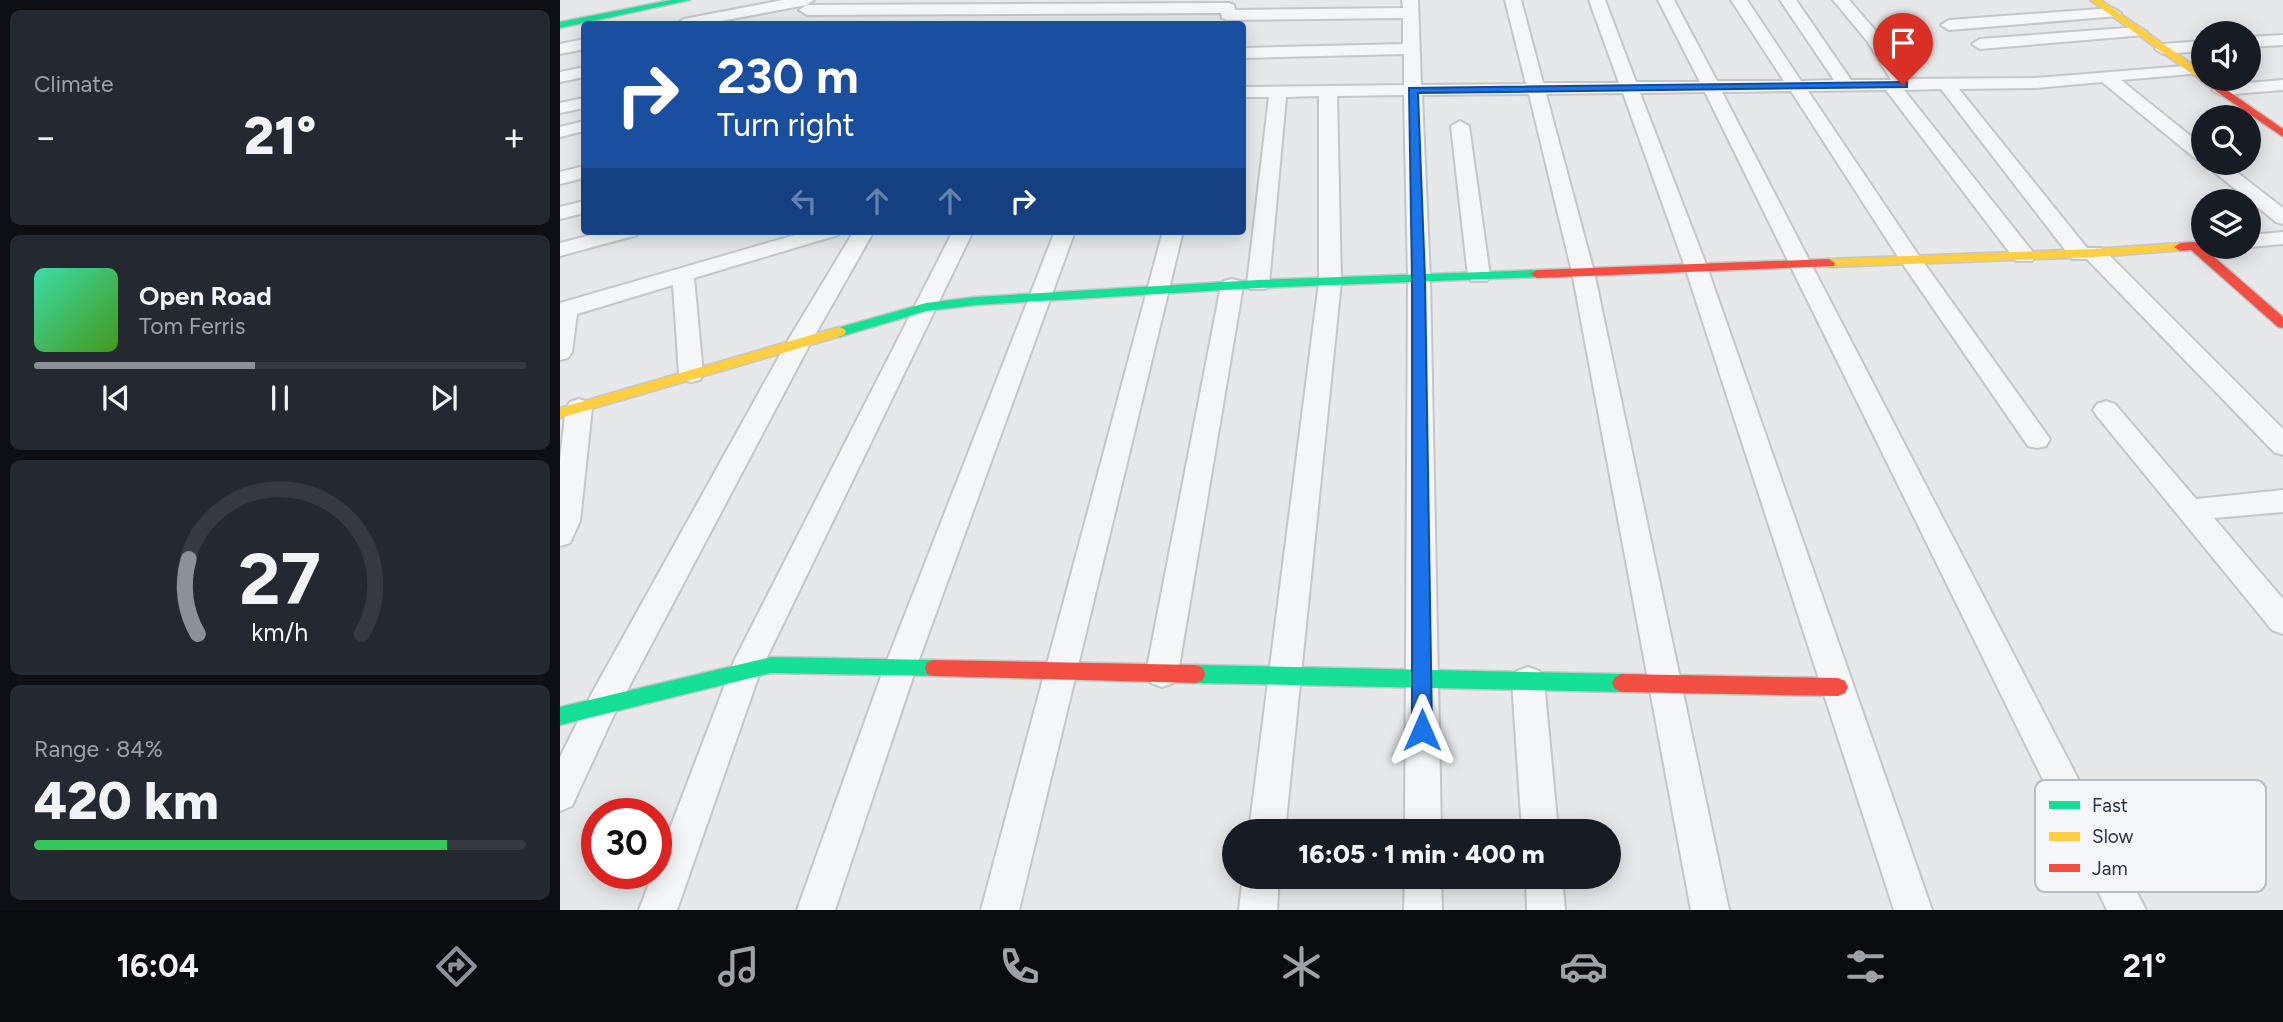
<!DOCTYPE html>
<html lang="en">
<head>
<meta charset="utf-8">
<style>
	body { margin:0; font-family:Figtree,sans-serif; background:#242831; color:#f1f3f6; height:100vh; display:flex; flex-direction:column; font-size:26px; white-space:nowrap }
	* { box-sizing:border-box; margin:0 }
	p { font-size:23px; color:#9ea1a6 }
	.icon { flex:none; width:38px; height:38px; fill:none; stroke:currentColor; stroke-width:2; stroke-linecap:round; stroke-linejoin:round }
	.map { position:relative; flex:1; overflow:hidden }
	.side { display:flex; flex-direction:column; gap:10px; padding:10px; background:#0d0f14; width:560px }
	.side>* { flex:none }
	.hud { position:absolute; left:21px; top:21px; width:665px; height:214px; border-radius:7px; box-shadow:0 4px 18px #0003; background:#1a4fa0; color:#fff; overflow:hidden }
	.fabs { position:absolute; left:1631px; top:21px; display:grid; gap:14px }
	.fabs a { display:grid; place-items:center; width:70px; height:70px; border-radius:50%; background:#171b24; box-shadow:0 4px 18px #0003; font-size:35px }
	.speed { position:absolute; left:21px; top:798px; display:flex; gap:14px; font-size:35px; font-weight:700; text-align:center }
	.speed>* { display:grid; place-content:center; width:91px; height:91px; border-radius:50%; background:#171b24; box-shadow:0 4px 18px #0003; line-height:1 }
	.speed .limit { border:10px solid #d22; background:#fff; color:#111 }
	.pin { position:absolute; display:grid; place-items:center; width:60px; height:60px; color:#fff; margin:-72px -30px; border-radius:50% 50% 50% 0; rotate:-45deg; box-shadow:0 0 7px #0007 }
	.pin .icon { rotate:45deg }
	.me { position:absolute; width:77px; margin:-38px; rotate:0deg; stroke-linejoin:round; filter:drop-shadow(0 0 5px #0008) }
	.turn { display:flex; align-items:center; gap:24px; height:147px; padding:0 21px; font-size:32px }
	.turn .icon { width:91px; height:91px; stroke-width:2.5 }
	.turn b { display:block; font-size:49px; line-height:60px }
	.lanes { display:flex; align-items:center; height:66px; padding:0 21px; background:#0003; justify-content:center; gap:35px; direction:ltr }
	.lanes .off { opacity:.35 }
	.big { font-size:52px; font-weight:800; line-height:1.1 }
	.side .widget { flex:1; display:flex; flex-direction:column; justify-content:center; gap:10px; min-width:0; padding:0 24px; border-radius:10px; background:#242831 }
	.side .dial { align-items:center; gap:0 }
	.dial svg { height:182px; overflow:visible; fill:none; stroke:#363941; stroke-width:7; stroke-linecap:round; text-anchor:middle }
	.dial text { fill:#f1f3f6; stroke:none }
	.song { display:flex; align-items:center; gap:21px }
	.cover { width:84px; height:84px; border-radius:10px; background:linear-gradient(135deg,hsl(160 70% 55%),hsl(100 70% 35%)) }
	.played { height:7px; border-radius:4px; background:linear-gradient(90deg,#8c9099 45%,#363941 45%) }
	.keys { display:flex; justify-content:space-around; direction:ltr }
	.heat { display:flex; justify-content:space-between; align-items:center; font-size:38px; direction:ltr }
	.charge { height:10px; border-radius:5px; background:linear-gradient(90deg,#34c759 84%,#363941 0) }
	.trip { position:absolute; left:662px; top:819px; width:399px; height:70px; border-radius:35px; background:#171b24; box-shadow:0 4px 18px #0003; font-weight:800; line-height:70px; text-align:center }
	.tab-bar { display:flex; height:112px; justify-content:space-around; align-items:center; background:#090b0e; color:#9ea1a6 }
	.tab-bar .icon { width:49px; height:49px }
	.tab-bar .current { color:#8c9099 }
	.tab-bar b { font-size:32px; color:#f1f3f6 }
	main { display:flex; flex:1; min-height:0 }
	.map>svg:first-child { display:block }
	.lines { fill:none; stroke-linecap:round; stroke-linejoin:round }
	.street-casing { stroke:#c4c6c8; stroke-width:4 }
	.fast-casing { stroke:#c4c6c8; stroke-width:3 }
	.slow-casing { stroke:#c4c6c8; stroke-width:3 }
	.jam-casing { stroke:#c4c6c8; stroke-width:3 }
	.street { fill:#f5f6f7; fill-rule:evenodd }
	.fast { fill:#16e098; fill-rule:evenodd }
	.slow { fill:#ffcf43; fill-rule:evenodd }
	.jam { fill:#f24e42; fill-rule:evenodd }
	.route { fill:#1a73e8; stroke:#114b97; stroke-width:2 }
	.key { fill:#f4f6f9; stroke:#b8bcc3; stroke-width:2 }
	.key-label { font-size:19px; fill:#2b3445 }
</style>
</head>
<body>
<main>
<section class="side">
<div class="widget"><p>Climate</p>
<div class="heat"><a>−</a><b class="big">21°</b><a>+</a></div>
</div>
<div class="widget">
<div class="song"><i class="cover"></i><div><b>Open Road</b><p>Tom Ferris</p></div></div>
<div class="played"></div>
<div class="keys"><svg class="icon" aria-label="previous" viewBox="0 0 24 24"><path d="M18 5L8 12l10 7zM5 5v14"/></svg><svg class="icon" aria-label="pause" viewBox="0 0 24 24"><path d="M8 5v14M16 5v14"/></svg><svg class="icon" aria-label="next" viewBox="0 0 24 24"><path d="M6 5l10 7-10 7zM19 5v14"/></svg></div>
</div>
<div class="widget dial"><svg viewBox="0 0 100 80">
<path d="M14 69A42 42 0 1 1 86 69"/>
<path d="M14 69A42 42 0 0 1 10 36" stroke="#8c9099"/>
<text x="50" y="56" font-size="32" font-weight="700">27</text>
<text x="50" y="72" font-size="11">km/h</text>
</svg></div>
<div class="widget"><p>Range · 84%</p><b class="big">420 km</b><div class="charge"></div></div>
</section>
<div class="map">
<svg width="1723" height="910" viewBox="0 0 1723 910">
	<rect width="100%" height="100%" fill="#e6e8ea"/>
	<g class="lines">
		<!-- street casing -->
		<g class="street-casing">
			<g id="street">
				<polygon points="223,0 254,0 246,5 145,24 116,24 124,19"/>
				<polygon points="842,0 858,0 861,85 966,84 945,0 961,0 983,83 1059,83 1029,0 1045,0 1076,82 1140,82 1098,0 1114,0 1157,81 1224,81 1171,0 1187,0 1241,81 1274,80 1220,0 1236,0 1291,80 1331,80 1308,42 1273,0 1289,0 1321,37 1348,79 1476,78 1637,65 1639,69 1637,73 1631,74 1561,80 1643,146 1643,161 1636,159 1542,82 1476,88 1399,89 1527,248 1542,248 1723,429 1723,455 1714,452 1527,259 1512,259 1381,89 1344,90 1472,251 1475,256 1472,261 1456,261 1326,90 1248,91 1359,256 1490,439 1486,446 1477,448 1468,446 1340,260 1231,91 1162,92 1586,910 1547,910 1145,92 1080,93 1147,267 1372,910 1334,910 1125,267 1063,93 986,94 1034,272 1169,910 1131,910 1012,272 969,94 862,95 870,279 881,831 845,831 848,279 844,95 777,96 781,282 725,831 689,831 759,282 759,96 726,97 709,284 706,289 690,289 687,284 709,97 682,97 682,87 844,85 844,54 682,58 682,48 843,44 843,18 667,20 662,18 661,13 247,15 239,10 247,5 669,3 674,5 675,10 843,8"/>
				<polygon points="1553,8 1561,13 1558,16 1389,30 1381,25 1389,20"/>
				<polygon points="1579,27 1587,32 1585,35 1420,49 1412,44 1420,39"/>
				<polygon points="1723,35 1723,45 1689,47 1689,37"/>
				<polygon points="24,39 24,49 0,54 0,44"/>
				<polygon points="1643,41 1643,51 1603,54 1595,49 1603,44"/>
				<polygon points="24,67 24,77 0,82 0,72"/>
				<polygon points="1723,80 1723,90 1661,95 1652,90 1661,85"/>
				<polygon points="24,98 24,108 0,113 0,103"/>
				<polygon points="24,121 24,131 0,137 0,127"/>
				<polygon points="900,121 909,126 930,276 927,281 911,281 908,276 891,126"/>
				<polygon points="1643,163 1665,163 1723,208 1723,224 1716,222"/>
				<polygon points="24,166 24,178 0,184 0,172"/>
				<polygon points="24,201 24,213 0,219 0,207"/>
				<polygon points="46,231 80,231 77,235 0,256 0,243"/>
				<polygon points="249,231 281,231 278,235 134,278 143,374 140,380 131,382 122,380 119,374 113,285 17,314 12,352 8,358 0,360 0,303"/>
				<polygon points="294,231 314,231 251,342 53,717 12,806 0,811 0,757 31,695 227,342"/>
				<polygon points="393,231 413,231 200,672 117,910 79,910 93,873 96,873 96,865 174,661"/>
				<polygon points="495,231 515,231 356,668 275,910 237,910 324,668"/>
				<polygon points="603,231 623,231 459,910 421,910"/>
				<polygon points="1723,232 1723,244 1689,247 1687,247 1689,235"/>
				<polygon points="672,279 680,281 683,286 618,673 613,683 602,687 591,683 586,673 661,286 664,281"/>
				<polygon points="19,399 28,402 32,408 20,521 10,543 0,546 0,459 6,408 10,402"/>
				<polygon points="1546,401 1555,404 1636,499 1723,490 1723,512 1654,518 1723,599 1723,634 1712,630 1537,416 1533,410 1537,404"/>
				<polygon points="968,667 979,671 984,681 998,831 962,831 952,681 957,671"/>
				<polygon points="683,877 719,877 717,910 679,910"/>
				<polygon points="845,877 881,877 882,910 844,910"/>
				<polygon points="966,877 1002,877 1005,910 967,910"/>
			</g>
		</g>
		<!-- fast casing -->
		<g class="fast-casing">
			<g id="fast">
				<polygon points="111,0 130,0 0,28 0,22"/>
				<polygon points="977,270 984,274 982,277 698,288 416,305 367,311 279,337 272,332 274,329 366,303 416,297 698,280"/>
				<polygon points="211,657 374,660 381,662 383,668 381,674 374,676 211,673 0,725 0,707"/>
				<polygon points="636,665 1062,674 1069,677 1072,683 1069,689 1062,692 636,683 629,680 627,674 629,668"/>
			</g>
		</g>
		<!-- slow casing -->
		<g class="slow-casing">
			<g id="slow">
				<polygon points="1530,0 1541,0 1643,72 1643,79 1647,79 1639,79"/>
				<polygon points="1620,243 1624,244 1624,250 1534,257 1269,267 1263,263 1269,259 1534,249"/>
				<polygon points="279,327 284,329 286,332 284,335 0,418 0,408"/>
			</g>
		</g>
		<!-- jam casing -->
		<g class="jam-casing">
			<g id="jam">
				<polygon points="1643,76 1643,79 1651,79 1723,129 1723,137 1641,81 1640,79"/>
				<polygon points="1634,242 1638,243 1723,317 1723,328 1718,327 1631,250 1620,251 1614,247 1620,243"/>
				<polygon points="1269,259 1275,263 1274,266 977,278 970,274 977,270"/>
				<polygon points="374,660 636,665 643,668 645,674 643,680 636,683 374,676 367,674 365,668 367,662"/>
				<polygon points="1062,674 1278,678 1285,681 1288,687 1285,693 1278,696 1062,692 1055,689 1052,683 1055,677"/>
			</g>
		</g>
		<!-- street -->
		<use href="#street" class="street"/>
		<!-- fast -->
		<use href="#fast" class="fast"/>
		<!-- slow -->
		<use href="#slow" class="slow"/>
		<!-- jam -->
		<use href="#jam" class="jam"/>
	</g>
	<!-- route -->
	<polygon class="route" points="1343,82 1347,82 1347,87 858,93 865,279 872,730 869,736 862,739 855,736 852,730 852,279 849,88"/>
	<!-- legend -->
	<rect x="1475" y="780" width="231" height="112" rx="10" class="key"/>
	<rect x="1489" y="801" width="31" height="8" fill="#16e098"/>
	<rect x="1489" y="832" width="31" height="9" fill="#ffcf43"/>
	<rect x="1489" y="864" width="31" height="8" fill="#f24e42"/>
	<g class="key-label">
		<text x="1532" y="812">Fast</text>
		<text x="1532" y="843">Slow</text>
		<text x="1532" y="875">Jam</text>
	</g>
</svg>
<div class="fabs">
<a><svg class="icon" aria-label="sound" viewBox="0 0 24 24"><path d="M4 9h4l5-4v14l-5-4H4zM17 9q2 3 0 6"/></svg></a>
<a><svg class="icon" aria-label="search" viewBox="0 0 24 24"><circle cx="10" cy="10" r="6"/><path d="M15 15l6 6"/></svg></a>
<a><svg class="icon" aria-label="layers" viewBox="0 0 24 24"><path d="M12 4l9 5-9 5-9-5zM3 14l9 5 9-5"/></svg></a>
</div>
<div class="speed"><div class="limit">30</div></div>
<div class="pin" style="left:1343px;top:85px;background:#d93025"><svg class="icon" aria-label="arrive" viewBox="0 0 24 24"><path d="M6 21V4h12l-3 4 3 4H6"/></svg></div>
<svg class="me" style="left:862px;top:730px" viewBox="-20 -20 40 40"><path d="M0-17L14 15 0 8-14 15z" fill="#1a73e8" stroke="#fff" stroke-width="4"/></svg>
<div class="trip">16:05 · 1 min · 400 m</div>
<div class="hud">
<div class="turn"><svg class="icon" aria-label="right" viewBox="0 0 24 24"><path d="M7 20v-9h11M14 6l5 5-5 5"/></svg><div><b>230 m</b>Turn right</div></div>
<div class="lanes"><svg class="icon off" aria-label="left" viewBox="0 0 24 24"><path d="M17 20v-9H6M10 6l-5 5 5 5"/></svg><svg class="icon off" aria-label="ahead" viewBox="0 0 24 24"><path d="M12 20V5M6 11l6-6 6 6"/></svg><svg class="icon off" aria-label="ahead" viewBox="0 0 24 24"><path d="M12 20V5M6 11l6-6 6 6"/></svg><svg class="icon" aria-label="right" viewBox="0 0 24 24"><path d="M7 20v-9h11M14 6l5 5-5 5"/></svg></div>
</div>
</div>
</main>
<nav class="tab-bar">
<b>16:04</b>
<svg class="icon current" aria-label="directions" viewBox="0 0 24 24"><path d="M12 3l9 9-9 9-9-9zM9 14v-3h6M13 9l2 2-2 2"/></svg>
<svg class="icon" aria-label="music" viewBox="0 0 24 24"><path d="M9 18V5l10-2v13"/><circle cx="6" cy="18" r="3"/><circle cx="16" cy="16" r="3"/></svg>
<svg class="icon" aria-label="phone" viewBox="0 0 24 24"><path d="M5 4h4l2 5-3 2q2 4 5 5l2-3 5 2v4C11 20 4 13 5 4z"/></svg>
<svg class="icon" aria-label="climate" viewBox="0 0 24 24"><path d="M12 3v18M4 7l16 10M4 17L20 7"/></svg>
<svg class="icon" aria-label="car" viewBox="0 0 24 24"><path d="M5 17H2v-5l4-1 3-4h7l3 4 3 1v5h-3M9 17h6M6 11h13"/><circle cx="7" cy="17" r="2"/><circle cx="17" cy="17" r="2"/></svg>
<svg class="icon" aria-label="filters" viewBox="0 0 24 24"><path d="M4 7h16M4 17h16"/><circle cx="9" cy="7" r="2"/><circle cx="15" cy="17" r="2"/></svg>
<b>21°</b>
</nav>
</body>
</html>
